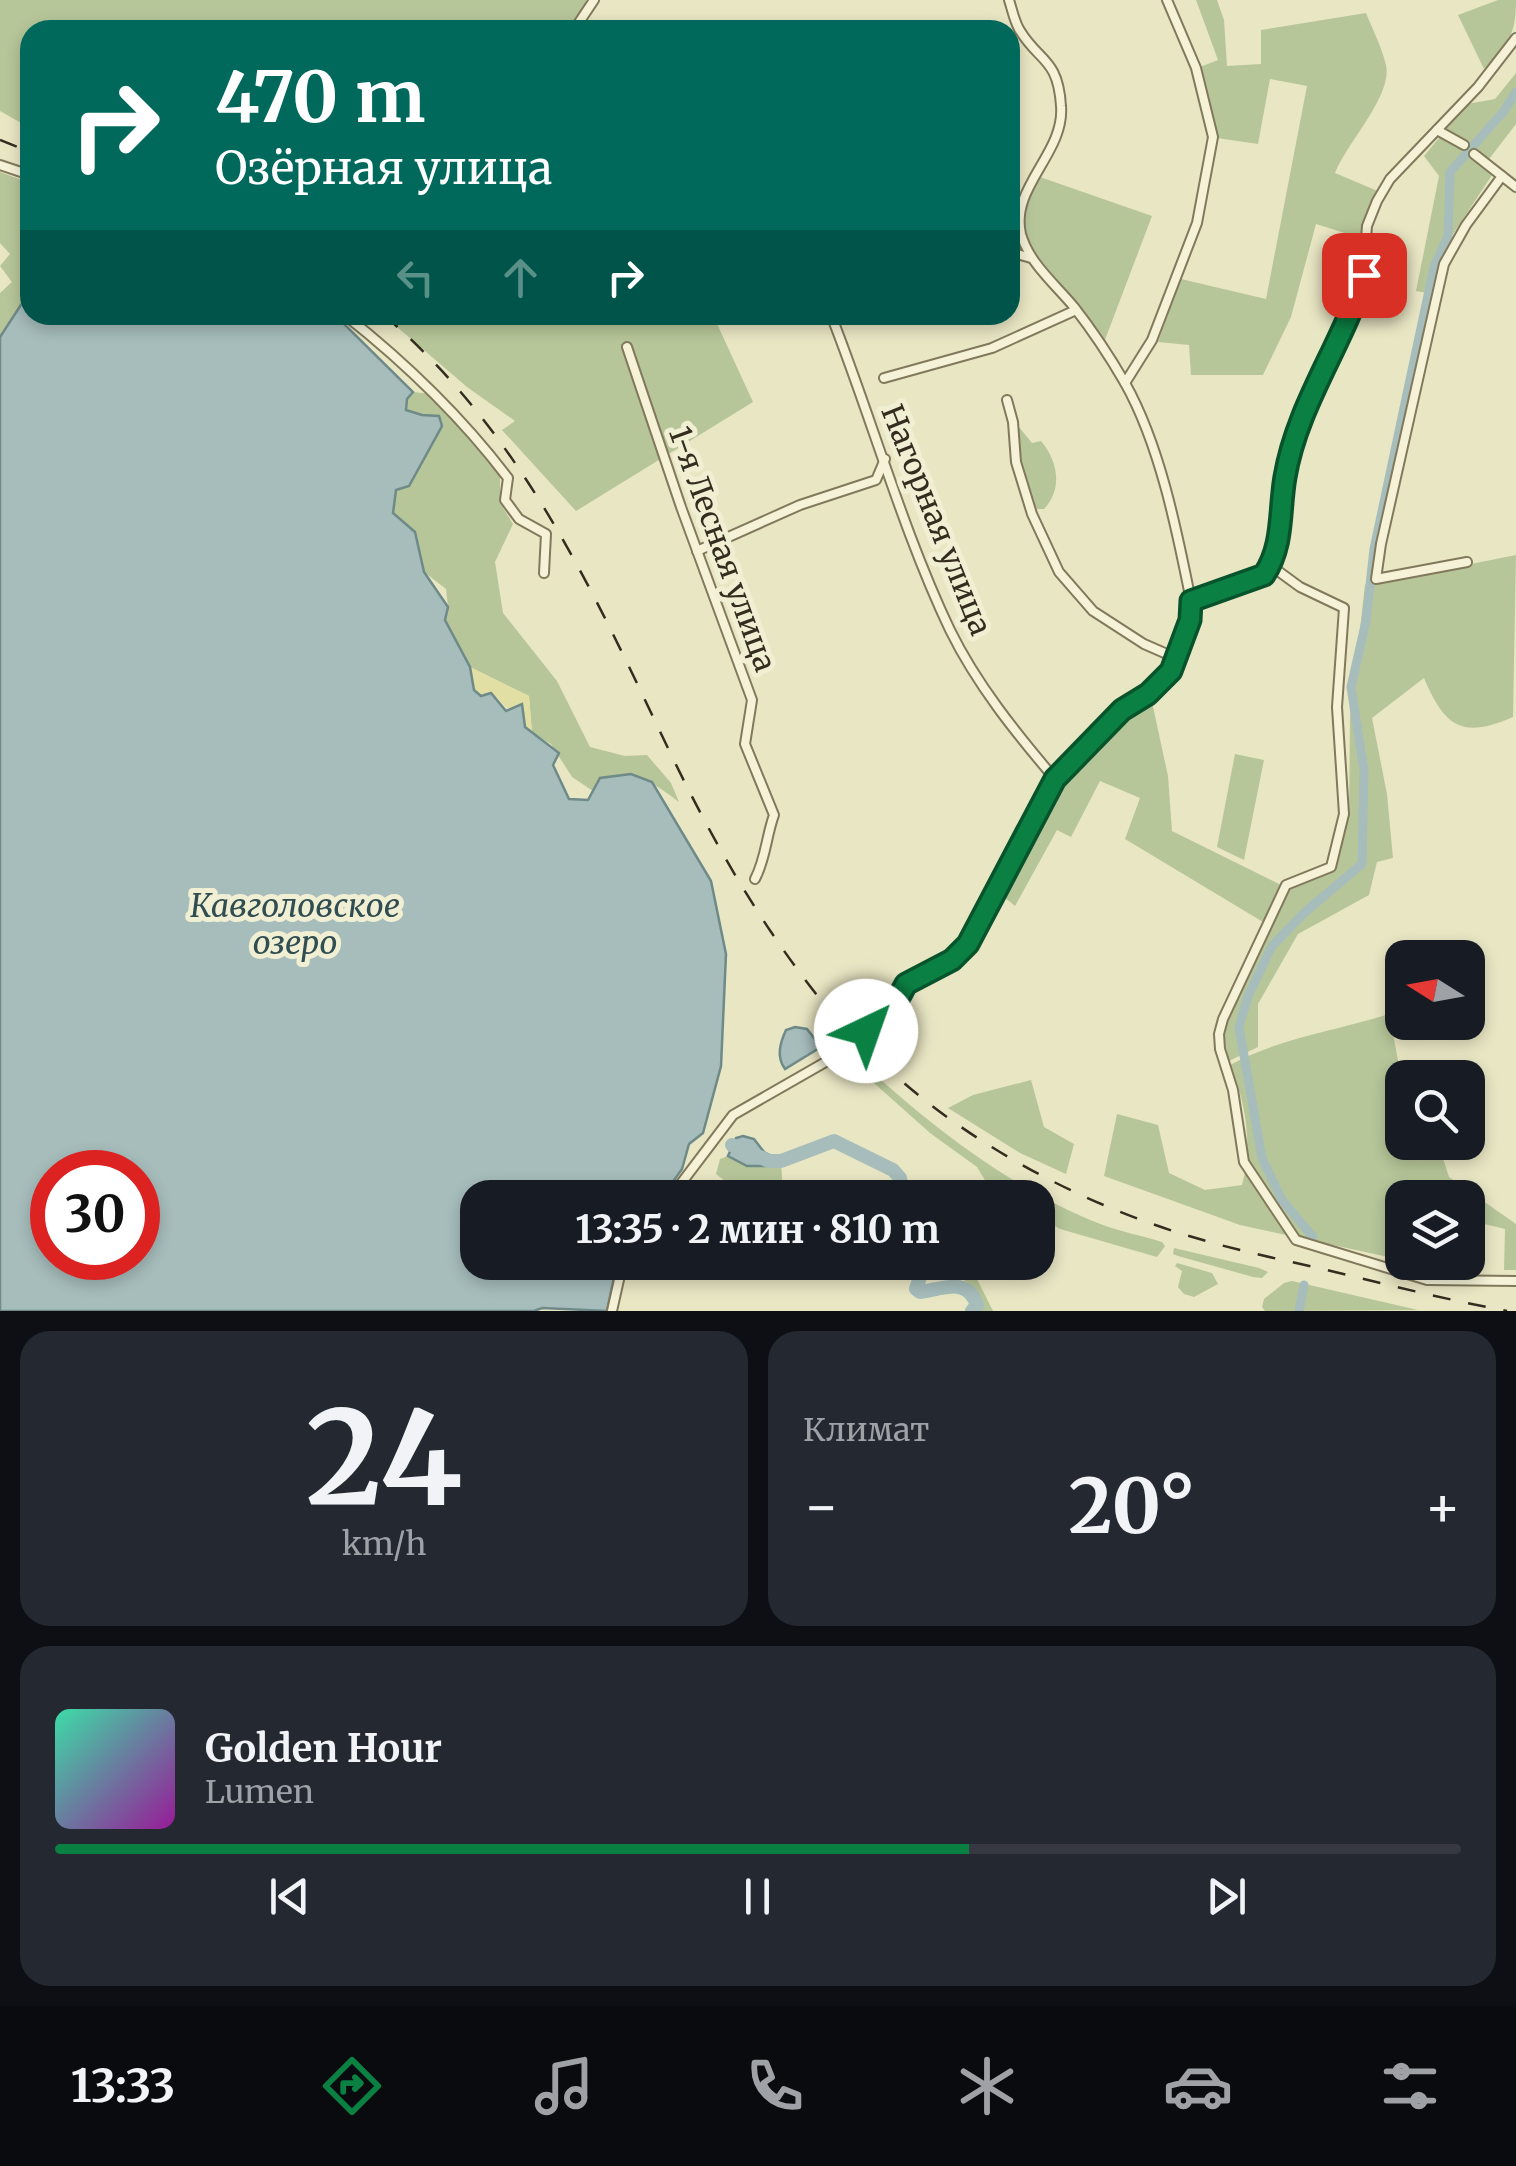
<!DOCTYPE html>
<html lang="ru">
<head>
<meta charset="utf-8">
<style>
	body { margin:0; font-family:Merriweather,serif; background:#242831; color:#f1f3f6; height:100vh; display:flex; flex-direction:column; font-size:38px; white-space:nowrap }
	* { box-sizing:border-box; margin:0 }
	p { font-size:32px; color:#9ea1a6 }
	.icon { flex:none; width:55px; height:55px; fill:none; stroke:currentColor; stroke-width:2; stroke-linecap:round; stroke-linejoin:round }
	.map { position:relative; height:1311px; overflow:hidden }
	.panel { display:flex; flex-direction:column; gap:20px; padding:20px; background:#0d0f14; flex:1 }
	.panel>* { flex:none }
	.banner { position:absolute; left:20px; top:20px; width:1000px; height:305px; border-radius:30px; box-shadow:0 5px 15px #0003; background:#00695c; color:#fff; overflow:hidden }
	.needle { width:65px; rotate:281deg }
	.buttons { position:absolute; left:1385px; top:940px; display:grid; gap:20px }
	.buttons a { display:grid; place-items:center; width:100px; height:100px; border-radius:20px; background:#171b24; box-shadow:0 5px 15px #0003; font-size:50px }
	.speed { position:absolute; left:30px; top:1150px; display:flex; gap:20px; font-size:50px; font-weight:700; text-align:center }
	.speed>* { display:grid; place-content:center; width:130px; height:130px; border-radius:50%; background:#171b24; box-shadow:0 5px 15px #0003; line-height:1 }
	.speed .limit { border:15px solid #d22; background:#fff; color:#111 }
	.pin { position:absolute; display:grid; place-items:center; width:85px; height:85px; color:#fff; margin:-42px; border-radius:20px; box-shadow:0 5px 15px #0006 }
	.me { position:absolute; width:110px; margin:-55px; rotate:42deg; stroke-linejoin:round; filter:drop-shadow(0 0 8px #0008) }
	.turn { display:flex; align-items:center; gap:35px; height:210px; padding:0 30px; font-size:45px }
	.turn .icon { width:130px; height:130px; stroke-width:2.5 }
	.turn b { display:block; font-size:70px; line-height:85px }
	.lanes { display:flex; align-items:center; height:95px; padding:0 30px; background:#0003; justify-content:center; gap:50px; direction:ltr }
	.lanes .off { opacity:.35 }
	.big { font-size:75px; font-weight:700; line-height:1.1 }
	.panel .tile { flex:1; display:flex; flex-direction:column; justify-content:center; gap:15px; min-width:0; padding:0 35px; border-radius:30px; background:#242831 }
	.panel .dial { align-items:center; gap:0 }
	.dial b { font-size:130px; line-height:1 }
	.song { display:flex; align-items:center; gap:30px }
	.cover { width:120px; height:120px; border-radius:15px; background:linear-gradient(135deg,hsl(160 70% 55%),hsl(300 70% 35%)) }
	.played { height:10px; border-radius:5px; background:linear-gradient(90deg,#0b8043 65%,#363941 65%) }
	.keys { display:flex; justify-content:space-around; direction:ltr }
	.heat { display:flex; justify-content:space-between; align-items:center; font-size:55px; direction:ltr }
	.panel .tiles { flex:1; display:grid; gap:20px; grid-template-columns:1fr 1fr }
	.tile:last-child { grid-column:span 2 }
	.trip { position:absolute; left:460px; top:1180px; width:595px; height:100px; border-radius:30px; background:#171b24; box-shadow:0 5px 15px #0003; font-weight:700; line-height:100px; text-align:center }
	.tab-bar { display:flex; height:160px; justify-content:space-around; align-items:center; background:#090b0e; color:#9ea1a6 }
	.tab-bar .icon { width:70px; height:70px }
	.tab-bar .on { color:#0b8043 }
	.tab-bar b { font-size:45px; color:#f1f3f6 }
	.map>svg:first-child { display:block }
	.green { fill:#b7c699 }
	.sand { fill:#e2dfa4 }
	.water { fill:#a6bdbb; stroke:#6e8a89; stroke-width:2.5; fill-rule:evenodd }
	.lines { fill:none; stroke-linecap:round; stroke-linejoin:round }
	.canal { stroke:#a6bdbb; stroke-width:9 }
	.river { stroke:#a6bdbb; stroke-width:14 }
	.minor-casing { stroke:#82795c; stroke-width:12 }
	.minor { stroke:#f5f2d7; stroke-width:8 }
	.rail { stroke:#342d1f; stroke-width:2.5; stroke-dasharray:18 18; stroke-linecap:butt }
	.route-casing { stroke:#07532c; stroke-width:25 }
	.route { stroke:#0b8043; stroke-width:18 }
	.labels { text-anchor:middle; stroke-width:10; stroke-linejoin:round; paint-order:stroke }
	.street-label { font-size:30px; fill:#342d1f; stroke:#f1efd3 }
	.water-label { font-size:32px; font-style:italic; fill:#304d52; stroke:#f1efd3 }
</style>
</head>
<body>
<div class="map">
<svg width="1516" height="1311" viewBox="0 0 1516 1311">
	<rect width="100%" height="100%" fill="#e9e6c4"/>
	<!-- green -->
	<g class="green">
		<polygon points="0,0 586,0 585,30 30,30 30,128 0,111"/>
		<path d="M1196,0H1217L1224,20L1227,66L1261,64V30L1366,13C1373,30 1382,48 1386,65C1393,95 1346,144 1335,173L1380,192L1364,239L1316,224L1291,317L1263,375H1191L1189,345L1158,342L1181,279L1266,299L1307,86L1270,79L1258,144L1217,138L1200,67L1218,60Z"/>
		<path d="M1498,0H1516C1516,36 1508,44 1484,69L1458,15Z"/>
		<polygon points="1516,73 1516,124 1483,167 1492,175 1432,266 1427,293 1416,291 1439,176 1424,156 1467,104 1495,99"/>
		<polygon points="0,172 30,183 30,310 0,359 0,293 12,282 0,266 10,254 0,243"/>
		<polygon points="1040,177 1152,216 1103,345 1061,285 1035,257 1030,261 1010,256 1010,234 1024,228 1026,199"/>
		<polygon points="383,315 713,315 753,402 576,511 502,430 515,421 467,387"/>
		<path d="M413,392L431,394L500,476V503L513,524L495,562L503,613L557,681L590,747L625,756L647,755L671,783L679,802C648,779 639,773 600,778L593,791L572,777L551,744L532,733L529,696L470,667L445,620L448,607L446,589L424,572L415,532L393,513L396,490L442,426L439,416L422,415L405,410L407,398Z"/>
		<path d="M1019,427L1032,443L1041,441C1058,461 1063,489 1044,509H1037C1021,486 1015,454 1019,427Z"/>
		<path d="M1516,555L1513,717C1463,739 1445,728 1424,678L1372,718L1387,794L1393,858L1377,862L1369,895L1298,934L1258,1004V1047L1229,1061L1223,1034L1245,977L1288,888L1334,868L1349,815L1350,716L1365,585Z"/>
		<polygon points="1152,702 1168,776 1172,831 1281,885 1263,922 1125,839 1140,798 1100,781 1071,837 1057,830 1015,906 1004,897 1060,787 1125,717"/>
		<polygon points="1235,754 1264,760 1244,860 1217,847"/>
		<path d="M1389,1014L1399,1065L1413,1077L1402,1078V1142L1438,1143L1449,1177L1516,1224V1270H1504L1505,1229L1468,1220V1198H1402V1233L1393,1258L1240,1225L1104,1176L1117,1114L1158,1125L1169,1173L1205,1190L1242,1185C1253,1145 1246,1103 1230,1065C1279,1038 1336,1031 1389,1014Z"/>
		<path d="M849,1050C919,1118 1011,1190 1103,1225C1122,1232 1143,1236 1162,1242L1165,1246L1157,1257L1060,1229L1038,1216V1198L1003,1197L992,1192L977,1167L930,1133L847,1059Z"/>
		<polygon points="1031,1080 1044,1127 1074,1144 1066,1174 1020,1153 948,1108 973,1095"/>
		<path d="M728,1156L746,1166H766L769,1161H781L783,1193L780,1196C754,1196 737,1191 716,1174L720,1159Z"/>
		<polygon points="1174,1248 1259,1268 1268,1272 1262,1278 1253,1277 1178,1256 1173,1254"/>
		<polygon points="942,1263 969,1263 993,1311 974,1311 979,1306 969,1284"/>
		<polygon points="1177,1263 1212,1273 1218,1284 1194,1297 1184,1294 1178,1287 1182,1271 1175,1266"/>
		<polygon points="1292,1281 1418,1310 1265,1311 1262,1307 1264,1299 1284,1283"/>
	</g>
	<!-- sand -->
	<polygon class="sand" points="470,667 529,696 532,733 492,693 481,696 474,690"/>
	<!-- water -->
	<g class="water">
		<path d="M30,291V315H335L413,392L407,399L406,410L422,415L439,416L442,426L409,486L396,490L393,513L415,532L424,572L448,607L445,620L470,667L474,690L481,696L491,693L506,711L522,704L525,727L559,753L553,765L569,799L588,800L600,778L631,774L652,782L711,881L726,954L721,1066L703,1133L689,1144L682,1169L662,1197L478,1198V1262L617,1263L607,1311L542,1308L534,1311H0V337ZM52,1172H138V1258H52Z"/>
		<path d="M795,1027L807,1029L821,1047L785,1069C776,1057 780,1043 786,1030Z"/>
		<polygon points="743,1136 754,1139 764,1152 781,1161 769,1161 766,1166 747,1166 728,1156 736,1138"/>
	</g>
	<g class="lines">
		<!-- canal -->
		<g class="canal">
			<polyline points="1312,1241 1313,1237 1282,1200 1262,1158 1239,1027 1248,996 1272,946 1304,913 1362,864 1364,771 1351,687 1366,621 1374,549 1434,267 1448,236 1450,172 1504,111 1516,92"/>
			<polyline points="1299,1311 1304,1285"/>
		</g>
		<!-- river -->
		<g class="river">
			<polyline points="732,1145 769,1161 781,1161 834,1141 893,1170 900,1178 904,1198"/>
			<polyline points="924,1265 925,1262"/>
			<path d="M920,1277L916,1289L920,1292C943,1289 967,1276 977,1305L972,1311"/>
		</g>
		<!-- minor casing -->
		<g class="minor-casing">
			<g id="minor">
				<path d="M1009,0C1012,9 1014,20 1019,29C1038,62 1058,57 1061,106C1065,153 1010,187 1021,234C1029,263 1055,284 1074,307C1092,330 1110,357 1125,383C1160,445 1177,531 1191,601"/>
				<polyline points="574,30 594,0"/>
				<polyline points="1437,130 1464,145"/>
				<polyline points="1474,154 1516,187"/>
				<polyline points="0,165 30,175"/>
				<polyline points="1010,252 1031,258"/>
				<path d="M345,315C407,364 460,415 508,478L505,500L519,519L546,534L544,573"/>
				<path d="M831,315C872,419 902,529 950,630C977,685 1016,733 1055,779"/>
				<path d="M627,347L681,507L752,700L745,744L774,815C766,837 766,858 755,879"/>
				<polyline points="884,378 992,348 1076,310"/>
				<polyline points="1125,383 1152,340 1197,223 1213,137 1196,68 1167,0"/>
				<polyline points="1007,400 1013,422 1016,462 1032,514 1059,572 1093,611 1144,644 1176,658"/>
				<polyline points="697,551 800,505 876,480 885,459"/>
				<polyline points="1467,562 1376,579 1381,544 1444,264 1466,225 1502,176"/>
				<polyline points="1270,565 1300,587 1344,608 1337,707 1344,814 1331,867 1286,885 1223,1019 1219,1034 1220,1049 1233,1090 1244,1162 1296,1240 1427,1280 1516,1281"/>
				<polyline points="866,1031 892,1010 906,984 937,970 968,944 1055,779 1122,710 1148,695 1171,671 1190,620 1191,601 1264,575 1276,553 1285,475 1309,403 1356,301 1363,275 1367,226 1377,201 1390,179 1478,87 1516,38"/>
				<polyline points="670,1198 733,1115 836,1056"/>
				<polyline points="612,1311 623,1262"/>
			</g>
		</g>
		<!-- minor -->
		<use href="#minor" class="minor"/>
		<!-- rail -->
		<g class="rail">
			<polyline points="0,140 30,152"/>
			<path d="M384,315C521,433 590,585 666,744C717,851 775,951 854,1039C866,1053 882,1064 896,1076C979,1150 1089,1207 1196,1238C1242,1252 1289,1261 1335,1272C1392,1286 1449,1300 1507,1311"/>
		</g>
	</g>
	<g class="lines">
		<!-- route casing -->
		<g class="route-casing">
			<path id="route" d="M866,1031L892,1010L906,984L952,960L968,944L1055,779L1122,710L1148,694L1171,671L1190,620L1191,601L1264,575C1284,545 1279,511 1285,477C1297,405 1343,344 1364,275"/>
		</g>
		<!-- route -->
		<use href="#route" class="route"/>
	</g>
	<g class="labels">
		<!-- street labels -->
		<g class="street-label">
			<text transform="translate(936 520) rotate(68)" y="10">Нагорная улица</text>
			<text transform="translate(722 549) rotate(70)" y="10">1-я Лесная улица</text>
		</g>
		<!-- water labels -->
		<g class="water-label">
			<text x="295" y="917">Кавголовское<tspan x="295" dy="37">озеро</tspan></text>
		</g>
	</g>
</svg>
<div class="buttons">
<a><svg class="needle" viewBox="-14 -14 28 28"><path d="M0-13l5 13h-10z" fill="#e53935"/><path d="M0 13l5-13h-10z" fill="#9ea1a6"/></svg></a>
<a><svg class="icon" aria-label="search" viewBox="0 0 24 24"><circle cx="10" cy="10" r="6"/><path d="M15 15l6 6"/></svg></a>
<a><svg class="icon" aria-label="layers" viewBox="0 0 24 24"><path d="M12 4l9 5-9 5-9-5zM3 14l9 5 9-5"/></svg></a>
</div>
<div class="speed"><div class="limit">30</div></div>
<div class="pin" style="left:1364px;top:275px;background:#d93025"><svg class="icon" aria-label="arrive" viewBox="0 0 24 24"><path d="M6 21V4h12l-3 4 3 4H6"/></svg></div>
<svg class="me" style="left:866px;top:1031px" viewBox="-20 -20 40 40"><circle r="19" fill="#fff"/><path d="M0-13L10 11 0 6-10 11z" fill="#0b8043"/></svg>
<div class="trip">13:35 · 2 мин · 810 m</div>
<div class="banner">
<div class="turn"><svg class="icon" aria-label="right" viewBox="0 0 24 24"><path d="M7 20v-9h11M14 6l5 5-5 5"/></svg><div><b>470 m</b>Озёрная улица</div></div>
<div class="lanes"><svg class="icon off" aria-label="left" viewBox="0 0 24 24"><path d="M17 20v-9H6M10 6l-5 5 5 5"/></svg><svg class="icon off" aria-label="ahead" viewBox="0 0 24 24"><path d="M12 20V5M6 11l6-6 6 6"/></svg><svg class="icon" aria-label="right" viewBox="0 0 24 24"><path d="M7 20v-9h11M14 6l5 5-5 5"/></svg></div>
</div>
</div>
<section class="panel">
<div class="tiles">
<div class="tile dial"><b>24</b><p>km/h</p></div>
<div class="tile"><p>Климат</p>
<div class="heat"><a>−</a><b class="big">20°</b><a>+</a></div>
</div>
<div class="tile">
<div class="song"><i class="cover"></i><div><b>Golden Hour</b><p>Lumen</p></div></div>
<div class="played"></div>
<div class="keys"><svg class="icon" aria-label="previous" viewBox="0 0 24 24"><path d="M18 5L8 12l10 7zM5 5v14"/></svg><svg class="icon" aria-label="pause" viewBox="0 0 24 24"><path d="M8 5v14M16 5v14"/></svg><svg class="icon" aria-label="next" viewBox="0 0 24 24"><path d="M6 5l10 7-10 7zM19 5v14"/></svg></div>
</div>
</div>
</section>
<nav class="tab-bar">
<b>13:33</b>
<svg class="icon on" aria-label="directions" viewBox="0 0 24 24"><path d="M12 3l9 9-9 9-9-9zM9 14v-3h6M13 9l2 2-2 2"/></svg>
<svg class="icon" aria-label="music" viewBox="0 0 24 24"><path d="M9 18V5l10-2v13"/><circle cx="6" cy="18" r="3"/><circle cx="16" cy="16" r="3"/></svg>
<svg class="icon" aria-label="phone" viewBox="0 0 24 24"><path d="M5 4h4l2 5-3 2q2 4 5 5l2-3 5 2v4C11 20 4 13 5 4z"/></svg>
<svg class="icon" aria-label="climate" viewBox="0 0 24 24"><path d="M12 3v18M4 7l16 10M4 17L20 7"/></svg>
<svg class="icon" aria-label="car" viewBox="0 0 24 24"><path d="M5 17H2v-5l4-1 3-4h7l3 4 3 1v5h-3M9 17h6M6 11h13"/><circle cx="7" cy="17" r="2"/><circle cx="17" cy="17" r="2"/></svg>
<svg class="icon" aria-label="filters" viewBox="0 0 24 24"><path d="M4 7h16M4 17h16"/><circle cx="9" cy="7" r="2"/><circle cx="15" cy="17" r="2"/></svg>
</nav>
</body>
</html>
